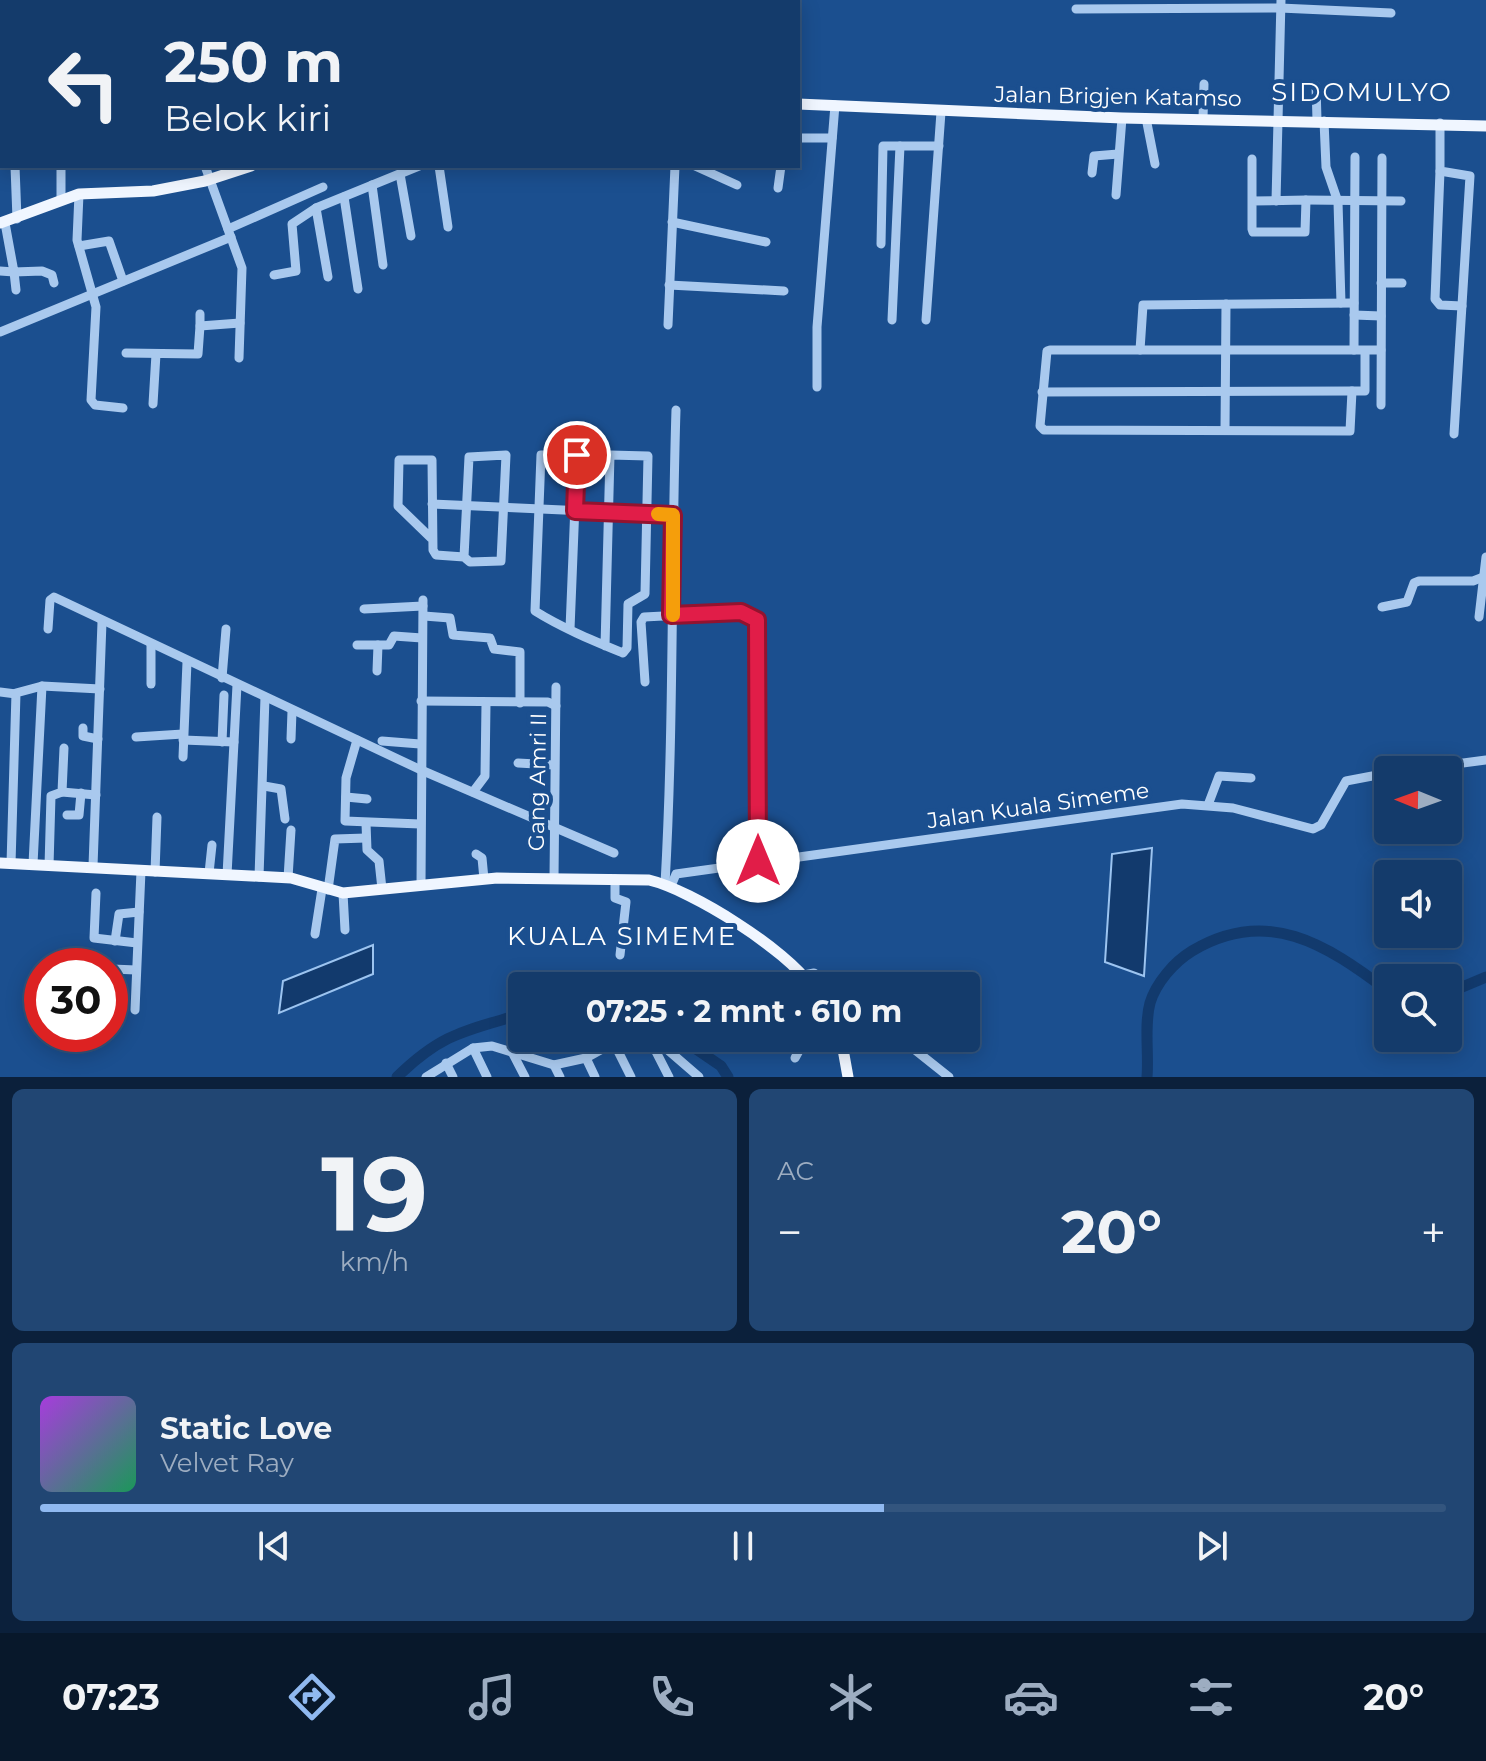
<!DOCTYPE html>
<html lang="id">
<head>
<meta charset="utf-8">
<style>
	body { margin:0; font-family:Montserrat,sans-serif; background:#214673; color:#f1f3f6; height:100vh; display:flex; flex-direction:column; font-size:30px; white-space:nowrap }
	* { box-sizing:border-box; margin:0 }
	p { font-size:26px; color:#9dadc1 }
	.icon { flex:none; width:44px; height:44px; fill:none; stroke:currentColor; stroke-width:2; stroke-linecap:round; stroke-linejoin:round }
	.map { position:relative; height:1077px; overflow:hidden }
	.sheet { display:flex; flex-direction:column; gap:12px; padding:12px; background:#0b203b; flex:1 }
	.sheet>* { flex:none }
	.top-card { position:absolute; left:0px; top:0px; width:800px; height:168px; box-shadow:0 4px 20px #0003,0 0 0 2px #33557e; background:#143b6b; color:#f1f3f6; overflow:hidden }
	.needle { width:52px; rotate:271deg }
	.buttons { position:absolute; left:1374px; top:756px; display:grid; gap:16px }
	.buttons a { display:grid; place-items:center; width:88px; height:88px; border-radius:8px; background:#143b6b; box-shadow:0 4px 20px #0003,0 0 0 2px #33557e; font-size:40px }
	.speed { position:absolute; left:24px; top:948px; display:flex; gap:16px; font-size:40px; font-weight:700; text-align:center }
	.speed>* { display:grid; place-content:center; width:104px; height:104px; border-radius:50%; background:#143b6b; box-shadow:0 4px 20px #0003,0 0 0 2px #33557e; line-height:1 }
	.speed .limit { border:12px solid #d22; background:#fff; color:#111 }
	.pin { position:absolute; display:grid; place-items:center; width:68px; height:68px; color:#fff; margin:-34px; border:4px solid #fff; border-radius:50%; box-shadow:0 2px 8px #0007 }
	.me { position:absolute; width:88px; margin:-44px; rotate:0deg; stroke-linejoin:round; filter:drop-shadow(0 0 6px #0008) }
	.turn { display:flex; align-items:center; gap:28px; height:168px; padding:0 32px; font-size:36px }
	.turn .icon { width:104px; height:104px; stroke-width:2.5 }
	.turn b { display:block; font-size:56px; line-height:68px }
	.big { font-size:60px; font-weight:700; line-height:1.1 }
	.sheet .tile { flex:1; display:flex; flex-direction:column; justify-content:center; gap:12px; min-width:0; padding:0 28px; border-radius:12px; background:#214673 }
	.sheet .dial { align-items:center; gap:0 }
	.dial b { font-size:104px; line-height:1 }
	.song { display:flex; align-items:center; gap:24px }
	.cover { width:96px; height:96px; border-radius:12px; background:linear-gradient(135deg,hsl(280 70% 55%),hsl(150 70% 35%)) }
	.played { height:8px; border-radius:4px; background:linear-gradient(90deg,#90b9f0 60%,#33557e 60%) }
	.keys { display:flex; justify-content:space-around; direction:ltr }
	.heat { display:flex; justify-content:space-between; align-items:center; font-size:44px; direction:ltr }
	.sheet .tiles { flex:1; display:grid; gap:12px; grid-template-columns:1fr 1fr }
	.tile:last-child { grid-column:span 2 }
	.trip { position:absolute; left:508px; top:972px; width:472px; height:80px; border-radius:8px; background:#143b6b; box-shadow:0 4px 20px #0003,0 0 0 2px #33557e; font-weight:700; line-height:80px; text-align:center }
	.menu { display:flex; height:128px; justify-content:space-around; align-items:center; background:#08182b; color:#9dadc1 }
	.menu .icon { width:56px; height:56px }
	.menu .active { color:#90b9f0 }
	.menu b { font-size:36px; color:#f1f3f6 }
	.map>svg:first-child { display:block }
	.water { fill:#123a6d; stroke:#9cc4f0; stroke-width:2 }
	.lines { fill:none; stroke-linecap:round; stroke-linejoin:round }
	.river { stroke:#123a6d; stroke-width:11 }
	.minor { stroke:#a9c9ee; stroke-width:9 }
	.major { stroke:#f0f6ff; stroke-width:11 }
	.route-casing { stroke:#92132f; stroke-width:20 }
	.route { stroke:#e11d48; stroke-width:14 }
	.slow { stroke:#f59e0b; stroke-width:14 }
	.labels { text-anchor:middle; stroke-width:8; stroke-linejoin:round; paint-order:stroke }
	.street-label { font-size:22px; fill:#fff; stroke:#1b4f8f }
	.quarter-label { font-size:26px; letter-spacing:2px; fill:#fff; stroke:#1b4f8f }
</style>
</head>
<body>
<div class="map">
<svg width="1486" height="1077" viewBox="0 0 1486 1077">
	<rect width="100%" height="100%" fill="#1b4f8f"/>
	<!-- water -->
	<g class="water">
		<polygon points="1152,848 1144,976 1105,962 1112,854"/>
		<polygon points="373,945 373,974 279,1013 283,981"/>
	</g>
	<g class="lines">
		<!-- river -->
		<g class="river">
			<polyline points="1448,993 1486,977"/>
			<polyline points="680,1038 721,1066 728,1077"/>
			<path d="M397,1077C442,1033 465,1031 522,1014"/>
			<path d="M1147,1077C1149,1054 1144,1025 1150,1003C1156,983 1174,962 1192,951C1267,906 1326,944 1388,991"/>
		</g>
		<!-- minor -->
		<g class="minor">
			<polyline points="60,0 60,2"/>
			<polyline points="474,0 474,2"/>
			<polyline points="280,2 281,0"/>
			<polyline points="306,2 307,0"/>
			<polyline points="568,2 594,2"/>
			<polyline points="613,2 614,0"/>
			<polyline points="631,2 631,0"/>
			<polyline points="684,2 684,0"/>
			<polyline points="0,4 0,0"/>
			<polyline points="1076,9 1280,8 1391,13"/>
			<polyline points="0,68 2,69"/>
			<polyline points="1316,86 1317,120"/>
			<polyline points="0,101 2,101"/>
			<polyline points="1146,118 1155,164"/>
			<polyline points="1203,118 1204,84"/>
			<polyline points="1324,121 1326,167 1338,202 1341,303"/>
			<polyline points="1440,123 1440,171 1470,176 1454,434"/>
			<polyline points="798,138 832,138"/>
			<polyline points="1252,159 1252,229 1253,232 1305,232 1306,200 1252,201"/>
			<polyline points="15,166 17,219"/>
			<polyline points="61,166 61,199"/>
			<polyline points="205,166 242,268 239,358"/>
			<polyline points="439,166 448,227"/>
			<polyline points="695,166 737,185"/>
			<polyline points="1440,171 1435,299 1440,305 1462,306"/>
			<polyline points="1092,173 1094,156 1118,154"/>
			<polyline points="400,174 411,236"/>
			<polyline points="372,185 383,265"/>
			<polyline points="778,188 781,166"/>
			<polyline points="79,194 77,240 96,307 91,400 95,405 123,408"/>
			<polyline points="1116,195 1122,118"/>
			<polyline points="344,197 358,289"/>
			<polyline points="1306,200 1401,201"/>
			<polyline points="1276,201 1281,0"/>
			<polyline points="316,208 328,277"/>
			<polyline points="672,222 766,242"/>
			<polyline points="5,223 14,272 42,271 52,275 54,283"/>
			<polyline points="228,229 323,187"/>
			<polyline points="881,244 883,146 939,146"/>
			<polyline points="79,246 109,241 123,281"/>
			<polyline points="0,271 14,272 16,290"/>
			<polyline points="274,275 296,271 292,224 316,208 419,166"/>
			<polyline points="1381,283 1402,283"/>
			<polyline points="669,285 784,291"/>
			<polyline points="1354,315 1381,316"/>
			<polyline points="892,320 900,146"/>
			<polyline points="926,320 941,112"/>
			<polyline points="668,325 675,166"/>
			<polyline points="200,326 200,314"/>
			<polyline points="0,332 231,237"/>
			<polyline points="1140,350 1143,305 1354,303"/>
			<polyline points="1354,350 1355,157"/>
			<polyline points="1365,350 1365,391 1352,391 1350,431 1044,430 1040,426 1047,351 1050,350 1381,350"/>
			<polyline points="126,353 198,354 200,326 240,323"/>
			<polyline points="817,387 817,327 835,105"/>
			<polyline points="1042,392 1352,391"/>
			<polyline points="153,404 156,354"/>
			<polyline points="1381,405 1382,158"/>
			<polyline points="1225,430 1226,304"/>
			<polyline points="432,504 673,515"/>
			<polyline points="431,538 398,506 399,460 432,460 433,550 436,555 464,557 469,457 506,455 501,561 470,562 464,557"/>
			<polyline points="1382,607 1407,602 1414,583 1419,581 1473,581 1486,576"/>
			<polyline points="364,609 423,606"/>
			<polyline points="424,616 450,618 453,635 490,638 494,649 520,652 520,703"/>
			<polyline points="1479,617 1486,557"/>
			<polyline points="48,629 50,600 54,597 421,770 614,853"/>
			<path d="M570,629L577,455H541L535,611C562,628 594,641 623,653L627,648L628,604L645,594L648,456L610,455L605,646"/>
			<polyline points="357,645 389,645 394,636 422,638"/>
			<polyline points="377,671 378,645"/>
			<polyline points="222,678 226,629"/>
			<polyline points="645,682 641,622 644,617 741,612 750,614 757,620 758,861"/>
			<polyline points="151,684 151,645"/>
			<polyline points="0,692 16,694"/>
			<polyline points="421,701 548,702 556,706"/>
			<polyline points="83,728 83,736 98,739"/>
			<polyline points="136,737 183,734"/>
			<polyline points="291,739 292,711"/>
			<polyline points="183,740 234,742"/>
			<polyline points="357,740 346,778 345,821 420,824"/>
			<polyline points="382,741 420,744"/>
			<polyline points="222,742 224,695"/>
			<polyline points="183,757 187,662"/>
			<polyline points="518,763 554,765"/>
			<polyline points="1410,770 1486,760"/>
			<polyline points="264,786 281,789 285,819"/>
			<polyline points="62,792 96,795"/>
			<polyline points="473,792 485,776 486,704"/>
			<polyline points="346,797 367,799"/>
			<polyline points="1208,805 1219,776 1251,778"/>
			<polyline points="67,815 79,815 81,793"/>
			<polyline points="366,823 367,850 379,861 382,889"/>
			<polyline points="476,854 482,858 484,879"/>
			<polyline points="11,864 16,693 42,686 100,689"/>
			<polyline points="33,864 42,686"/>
			<polyline points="49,866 51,796 62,792 64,748"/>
			<polyline points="93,866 102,622"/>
			<polyline points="155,872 157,817"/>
			<polyline points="209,873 212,845"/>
			<polyline points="227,875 237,685"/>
			<polyline points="259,877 265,697"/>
			<polyline points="288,878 291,830"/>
			<polyline points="554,878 556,687"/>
			<polyline points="615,879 615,898 626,902 620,955"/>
			<path d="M665,884C674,726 671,568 676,410"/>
			<polyline points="421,885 423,600"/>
			<polyline points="671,886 676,874 1182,804 1233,808 1313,829 1321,825 1346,781 1388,773"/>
			<polyline points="328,890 335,839 366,838"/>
			<polyline points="96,893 94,938 137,943"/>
			<polyline points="343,893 345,930"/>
			<polyline points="315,934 322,889"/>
			<polyline points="115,941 119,914 139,912"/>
			<polyline points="804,975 814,973 832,986"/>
			<polyline points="110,991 112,969 136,970"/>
			<polyline points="135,1010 141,871"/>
			<polyline points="649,1038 669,1077"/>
			<polyline points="654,1038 699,1077"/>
			<polyline points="900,1038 949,1077"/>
			<polyline points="614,1043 631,1077"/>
			<polyline points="473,1048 487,1077"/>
			<polyline points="512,1052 525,1077"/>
			<polyline points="586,1058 595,1077"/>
			<polyline points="795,1058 806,1038"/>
			<polyline points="446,1063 453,1077"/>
			<polyline points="554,1065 560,1077"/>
			<polyline points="426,1077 473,1048 492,1046 554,1065 586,1058 622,1038"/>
		</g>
		<!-- major -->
		<g class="major">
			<polyline points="798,104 1122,118 1486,126"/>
			<polyline points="0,223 79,194 153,191 205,181 251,166"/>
			<path d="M0,863L291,878L343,893L497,878L649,880C692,890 787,950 811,986"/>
			<polyline points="841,1038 848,1077"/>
		</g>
	</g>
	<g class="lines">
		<!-- route casing -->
		<g class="route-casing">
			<polyline id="route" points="577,455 575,511 673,515 671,615 741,612 757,620 758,861"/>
		</g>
		<!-- route -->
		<use href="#route" class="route"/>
		<!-- slow -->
		<polyline class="slow" points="658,514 673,515 673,615"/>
	</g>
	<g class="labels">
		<!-- street labels -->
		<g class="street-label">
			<text transform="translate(1118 96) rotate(1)" y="8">Jalan Brigjen Katamso</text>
			<text transform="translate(537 782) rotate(-89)" y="8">Gang Amri II</text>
			<text transform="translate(1038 805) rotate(-8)" y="8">Jalan Kuala Simeme</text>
		</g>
		<!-- quarter labels -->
		<g class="quarter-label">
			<text x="1362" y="101">SIDOMULYO</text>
			<text x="622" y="945">KUALA SIMEME</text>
		</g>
	</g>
</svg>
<div class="buttons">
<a><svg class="needle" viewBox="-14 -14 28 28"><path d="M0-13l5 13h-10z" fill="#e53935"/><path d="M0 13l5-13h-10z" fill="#9dadc1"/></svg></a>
<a><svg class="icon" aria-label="sound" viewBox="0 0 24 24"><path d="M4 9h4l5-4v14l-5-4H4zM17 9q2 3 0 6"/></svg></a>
<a><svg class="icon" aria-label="search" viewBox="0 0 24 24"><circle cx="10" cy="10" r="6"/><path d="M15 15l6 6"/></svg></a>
</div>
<div class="speed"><div class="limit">30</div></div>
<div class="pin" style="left:577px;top:455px;background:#d93025"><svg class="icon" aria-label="arrive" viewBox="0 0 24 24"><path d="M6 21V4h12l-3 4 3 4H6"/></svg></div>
<svg class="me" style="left:758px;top:861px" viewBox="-20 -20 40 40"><circle r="19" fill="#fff"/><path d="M0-13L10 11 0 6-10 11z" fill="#e11d48"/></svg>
<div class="trip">07:25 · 2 mnt · 610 m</div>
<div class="top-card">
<div class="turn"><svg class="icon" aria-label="left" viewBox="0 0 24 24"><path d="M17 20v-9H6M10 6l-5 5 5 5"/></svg><div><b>250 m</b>Belok kiri</div></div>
</div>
</div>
<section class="sheet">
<div class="tiles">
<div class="tile dial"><b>19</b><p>km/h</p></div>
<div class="tile"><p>AC</p>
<div class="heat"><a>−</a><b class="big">20°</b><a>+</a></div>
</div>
<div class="tile">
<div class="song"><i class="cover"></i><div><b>Static Love</b><p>Velvet Ray</p></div></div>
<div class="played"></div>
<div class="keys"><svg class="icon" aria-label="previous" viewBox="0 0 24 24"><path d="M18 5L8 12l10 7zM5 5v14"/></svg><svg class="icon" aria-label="pause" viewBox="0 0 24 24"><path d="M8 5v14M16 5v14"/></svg><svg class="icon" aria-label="next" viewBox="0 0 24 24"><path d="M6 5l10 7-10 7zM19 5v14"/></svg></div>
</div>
</div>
</section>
<nav class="menu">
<b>07:23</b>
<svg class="icon active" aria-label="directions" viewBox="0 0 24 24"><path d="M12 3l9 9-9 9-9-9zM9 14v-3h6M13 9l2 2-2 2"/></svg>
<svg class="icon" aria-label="music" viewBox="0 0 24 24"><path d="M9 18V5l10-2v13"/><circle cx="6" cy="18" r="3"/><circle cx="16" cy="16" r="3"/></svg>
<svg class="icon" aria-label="phone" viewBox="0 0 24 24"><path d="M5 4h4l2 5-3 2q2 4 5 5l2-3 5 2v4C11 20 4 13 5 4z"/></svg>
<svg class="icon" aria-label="climate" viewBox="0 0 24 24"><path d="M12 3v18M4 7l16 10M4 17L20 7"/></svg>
<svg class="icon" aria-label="car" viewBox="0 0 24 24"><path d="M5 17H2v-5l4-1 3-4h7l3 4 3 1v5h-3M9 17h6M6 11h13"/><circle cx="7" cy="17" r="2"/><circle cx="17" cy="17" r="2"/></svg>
<svg class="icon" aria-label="filters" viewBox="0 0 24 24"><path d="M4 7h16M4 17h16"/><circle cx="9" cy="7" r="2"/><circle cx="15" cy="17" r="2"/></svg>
<b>20°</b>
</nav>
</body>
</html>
